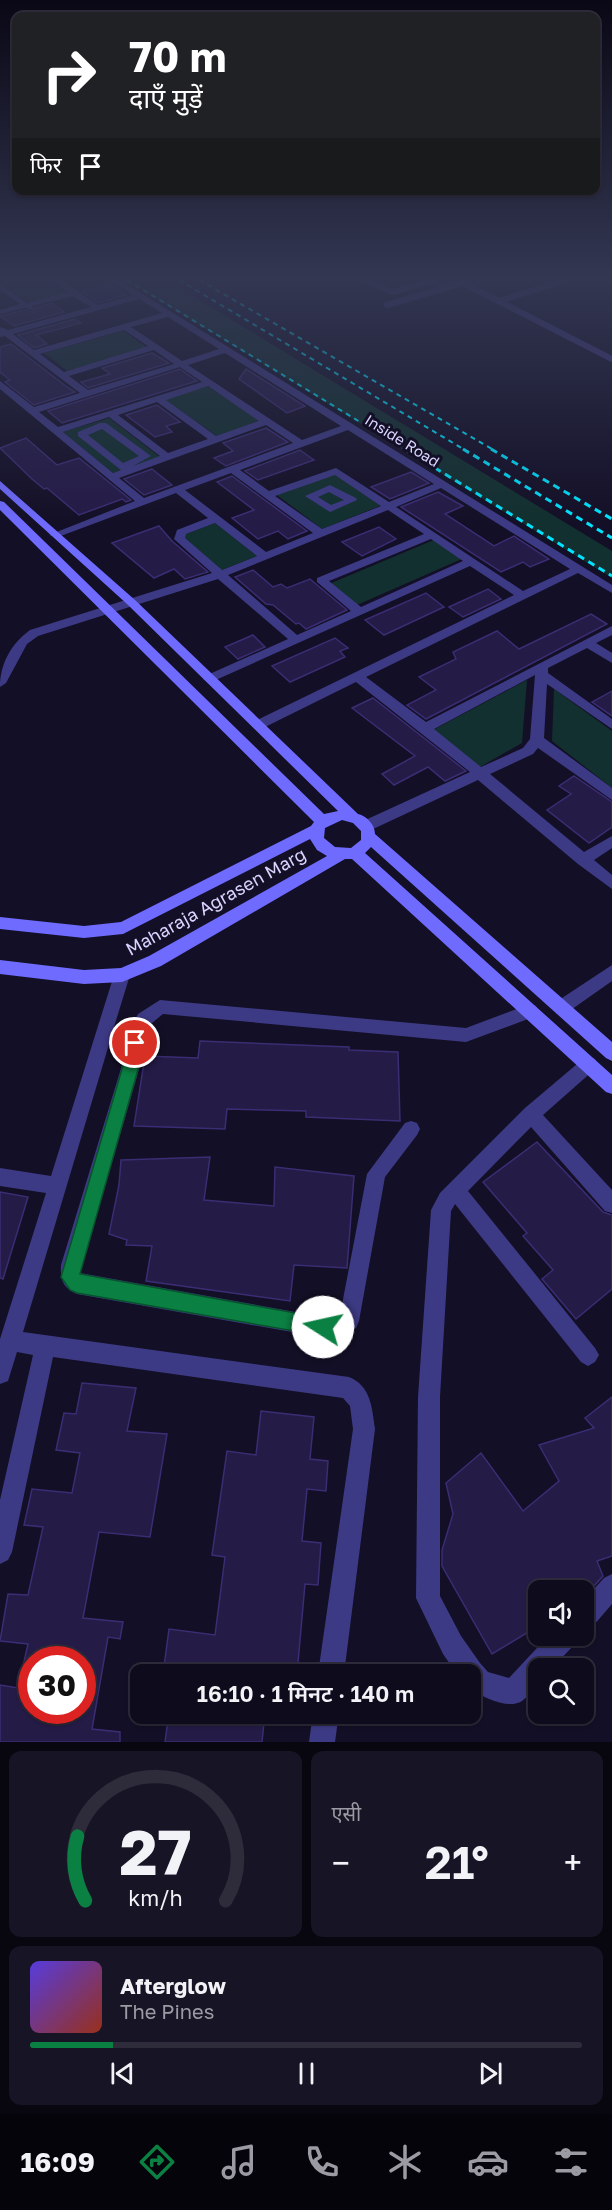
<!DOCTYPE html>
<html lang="hi">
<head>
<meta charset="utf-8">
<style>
	body { margin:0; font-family:"Golos Text","Noto Sans Devanagari",sans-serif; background:#171425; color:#f1f3f6; height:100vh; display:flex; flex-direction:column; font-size:22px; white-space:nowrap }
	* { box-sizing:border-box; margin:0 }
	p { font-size:20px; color:#9b9ba3 }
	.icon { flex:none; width:33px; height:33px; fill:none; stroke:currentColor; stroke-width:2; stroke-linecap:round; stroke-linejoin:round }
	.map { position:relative; height:1742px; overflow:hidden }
	.details { display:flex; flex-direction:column; gap:9px; padding:9px; background:#08060f; flex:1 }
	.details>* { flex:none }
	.hud { position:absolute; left:12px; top:12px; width:588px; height:183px; border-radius:12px; box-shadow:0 2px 4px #0004,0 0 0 2px #2e2b3b; background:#202124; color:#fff; overflow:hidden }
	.tools { position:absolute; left:528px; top:1580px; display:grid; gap:12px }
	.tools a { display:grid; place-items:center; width:66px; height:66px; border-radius:12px; background:#0e0b1c; box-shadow:0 2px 4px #0004,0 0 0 2px #2e2b3b; font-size:30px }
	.speed { position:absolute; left:18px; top:1646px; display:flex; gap:12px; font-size:30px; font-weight:700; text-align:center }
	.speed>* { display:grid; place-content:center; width:78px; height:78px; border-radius:50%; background:#0e0b1c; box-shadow:0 2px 4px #0004,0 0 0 2px #2e2b3b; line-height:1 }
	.speed .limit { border:9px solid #d22; background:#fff; color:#111 }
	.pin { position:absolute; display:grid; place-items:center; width:51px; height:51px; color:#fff; margin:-26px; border:3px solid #fff; border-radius:50%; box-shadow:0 2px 6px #0007 }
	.me { position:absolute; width:66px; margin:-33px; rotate:280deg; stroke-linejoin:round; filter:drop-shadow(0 0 4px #0008) }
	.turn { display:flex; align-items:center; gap:21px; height:126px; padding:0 18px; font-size:27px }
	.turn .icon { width:78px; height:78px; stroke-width:2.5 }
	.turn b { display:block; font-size:42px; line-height:51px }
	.then { display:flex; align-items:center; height:57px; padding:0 18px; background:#0003; gap:12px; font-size:22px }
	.big { font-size:45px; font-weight:600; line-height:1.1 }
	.details .widget { flex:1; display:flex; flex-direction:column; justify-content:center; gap:9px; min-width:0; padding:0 21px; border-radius:12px; background:#171425 }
	.details .dial { align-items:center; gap:0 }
	.dial svg { height:156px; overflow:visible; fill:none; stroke:#2e2b3b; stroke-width:7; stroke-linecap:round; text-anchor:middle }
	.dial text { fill:#f1f3f6; stroke:none }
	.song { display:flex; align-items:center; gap:18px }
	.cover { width:72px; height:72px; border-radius:9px; background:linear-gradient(135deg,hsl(250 70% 55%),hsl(10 70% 35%)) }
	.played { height:6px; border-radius:3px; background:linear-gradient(90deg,#0b8043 15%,#2e2b3b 15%) }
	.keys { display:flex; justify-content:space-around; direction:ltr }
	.heat { display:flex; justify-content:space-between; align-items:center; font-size:33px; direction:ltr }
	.details .tiles { flex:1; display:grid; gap:9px; grid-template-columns:1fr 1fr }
	.widget:last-child { grid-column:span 2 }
	.trip { position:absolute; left:130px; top:1664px; width:351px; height:60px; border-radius:12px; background:#0e0b1c; box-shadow:0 2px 4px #0004,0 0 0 2px #2e2b3b; font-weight:600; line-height:60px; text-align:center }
	.menu { display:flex; height:96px; justify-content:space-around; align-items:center; background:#06040b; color:#9b9ba3 }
	.menu .icon { width:42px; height:42px }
	.menu .selected { color:#0b8043 }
	.menu b { font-size:27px; color:#f1f3f6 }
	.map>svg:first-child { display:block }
	.green { fill:#12302f }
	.building { fill:#241b47; stroke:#3b2d73; stroke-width:1.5; fill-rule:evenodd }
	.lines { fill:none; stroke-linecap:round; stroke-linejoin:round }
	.lane { stroke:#3d3a85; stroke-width:6 }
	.street { fill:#3d3a85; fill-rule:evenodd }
	.secondary { fill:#6f6bff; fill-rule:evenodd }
	.rail-far1 { stroke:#00e5ff; stroke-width:2; stroke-dasharray:5 4.5; stroke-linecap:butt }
	.rail { stroke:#00e5ff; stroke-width:3; stroke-dasharray:7 5; stroke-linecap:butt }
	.route { fill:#0b8043; stroke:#07532c; stroke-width:1.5 }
	.labels { text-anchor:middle; stroke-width:6; stroke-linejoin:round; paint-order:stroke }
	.far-street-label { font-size:15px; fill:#d9d4ff; stroke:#130f26 }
	.street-label { font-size:18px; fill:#d9d4ff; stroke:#130f26 }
</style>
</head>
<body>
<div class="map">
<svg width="612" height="1742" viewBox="0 0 612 1742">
	<rect width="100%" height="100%" fill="#130f26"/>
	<!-- green -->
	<g class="green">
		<polygon points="23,280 49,280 68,293 30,303 4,285"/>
		<polygon points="126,280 166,280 612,551 612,578"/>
		<polygon points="123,331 148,348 67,371 44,353"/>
		<polygon points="207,386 261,421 217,436 164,399"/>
		<polygon points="109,418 160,457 113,473 63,432"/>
		<polygon points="336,474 382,505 322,529 277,495"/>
		<polygon points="215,523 257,556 219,571 178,537"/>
		<polygon points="436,539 464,558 357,605 329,584"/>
		<polygon points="527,680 522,743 480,767 433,730"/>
		<polygon points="554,689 612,731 612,788 552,741"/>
	</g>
	<!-- building -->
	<g class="building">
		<polygon points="111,284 126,295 98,303 82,291"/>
		<polygon points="52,303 64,312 14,326 0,316 25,310 35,313 35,308"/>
		<polygon points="75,319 81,323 36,335 47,344 34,348 18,335"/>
		<polygon points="11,344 67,387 75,392 34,405 5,382 10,380 0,372 0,347"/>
		<polygon points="152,353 169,363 88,388 81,382 110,374 102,368"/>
		<polygon points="180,369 197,381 62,423 48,411"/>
		<polygon points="246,369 305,406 287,413 239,379"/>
		<polygon points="157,405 180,422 166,426 172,432 155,437 126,415"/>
		<polygon points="266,428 288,442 226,466 214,458 233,451 223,443"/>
		<polygon points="26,438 57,465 79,458 131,500 126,502 122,499 79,515 47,488 44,489 32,479 0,448"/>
		<polygon points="300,450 314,460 258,480 245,471"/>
		<polygon points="152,469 172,485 144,495 124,479"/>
		<polygon points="411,472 429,483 390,499 371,487"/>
		<polygon points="232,476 307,531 288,539 278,531 258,539 232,518 254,510 217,482"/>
		<polygon points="438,492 463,506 445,514 494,546 514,536 549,559 530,567 523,562 501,572 401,507"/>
		<polygon points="159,526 172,541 208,572 185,579 174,569 154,578 112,543"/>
		<polygon points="379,527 396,539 362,556 342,542"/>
		<polygon points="253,570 273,587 281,584 287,588 310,579 347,610 306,629 299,623 296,624 273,605 266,604 235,577"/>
		<polygon points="488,589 501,599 463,617 449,607"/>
		<polygon points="426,593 444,607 384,635 365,620"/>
		<polygon points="591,614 607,624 426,719 407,705 436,690 419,677 456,659 453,652 497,631 519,649"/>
		<polygon points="253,635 265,647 238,659 225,647"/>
		<polygon points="335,638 348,648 340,651 345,657 290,682 272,666"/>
		<polygon points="612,691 612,716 592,702"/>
		<polygon points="373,698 466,771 445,781 428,767 394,785 382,774 415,756 352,708"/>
		<polygon points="574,776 612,802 612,827 589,843 547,810 571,794 559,786"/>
		<polygon points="200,1041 349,1047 349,1050 398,1052 400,1121 306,1117 306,1111 227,1109 225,1129 134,1126 145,1056 198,1058"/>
		<polygon points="537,1142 603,1212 612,1215 612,1289 576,1319 542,1279 553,1270 523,1236 527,1233 483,1182"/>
		<polygon points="210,1157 204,1200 274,1206 275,1167 354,1176 347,1268 294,1265 290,1301 146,1281 152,1246 126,1245 127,1240 109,1234 119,1185 121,1160"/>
		<polygon points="0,1192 28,1197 3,1279 0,1278"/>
		<path d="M82,1383L136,1388L127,1431L167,1434L150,1537L99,1532L83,1618L123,1622L120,1639L108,1637L92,1729L120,1732V1742H0V1685L18,1688L28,1644L0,1641L8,1594L28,1595L43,1527L24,1525L32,1489L72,1493L80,1453L56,1450L64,1413L76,1414ZM32,1659H82V1710H32Z"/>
		<polygon points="612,1397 612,1556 597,1561 603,1576 584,1597 584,1590 538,1590 538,1626 492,1654 442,1566 442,1550 453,1514 446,1483 481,1453 523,1511 559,1481 539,1445 594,1428 585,1418"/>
		<polygon points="261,1411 314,1417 310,1459 328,1461 326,1491 307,1489 302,1541 321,1543 318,1585 305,1584 297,1674 163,1674 169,1629 215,1635 225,1557 212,1555 227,1451 256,1455"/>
		<polygon points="169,1713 265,1713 262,1742 165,1742"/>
	</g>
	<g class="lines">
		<!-- lane -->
		<g class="lane">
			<polyline points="364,280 393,292 434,280"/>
			<polyline points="463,283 612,359"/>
			<polyline points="499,301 566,280"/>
			<polyline points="387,305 469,281"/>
		</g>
		<!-- street -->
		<g class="street">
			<path d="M52,280H61L98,305L133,295L111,280H120L612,585V593L578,573L366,677L426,722L612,626V635L596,643L612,653V663L587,648L548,668V673L612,719V729L547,684L544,738L612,788V800L538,748L533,754L490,774L584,852L612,836V848L594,860L612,875V889L578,864L478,780L371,830H361L359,826L361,822L470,772L356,682L263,728L258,729L251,725L253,722L514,595L470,566L209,683L203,679L205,676L288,639L218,579L38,636L27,644L6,683L0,687C0,664 11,644 30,630L212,573L174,539L177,530L208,518L176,493L58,537L49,535L135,501L0,389V381L34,407L80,393L5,336L0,337V327L8,330L91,307L73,296L32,306L34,311L25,308L0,314V310L20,304L0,290V284L27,303L68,292ZM139,299L162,313L34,350L13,334ZM168,317L219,349L182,361L131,327ZM124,330L148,346L64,372L40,354ZM154,350L174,364L88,390L69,376ZM225,353L341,426L302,440L188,365ZM180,367L202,382L58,427L39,412ZM208,386L259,421L216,436L166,400ZM157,402L208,439L168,453L118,415ZM109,417L160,456L133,466L151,456L106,423H100L78,432V436L121,470L113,473L63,432ZM266,425L293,443L144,498L119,478ZM102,429L139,456L123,463L88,435ZM348,430L434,484L389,502L336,468L269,491L240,470ZM231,473L313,533L266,552L185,490ZM335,475L381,506L322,529L275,496ZM441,488L570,569L523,591L396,507ZM388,510L424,534L317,578V582L351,611L297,635L228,575ZM215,523L257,556L222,570L185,538L186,534ZM431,539L463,561L361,607L329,581ZM535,675L530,739L523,748L481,767L434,729Z"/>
			<path d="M330,485L356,498L357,500L330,512L305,496ZM329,492L344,500L331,505L318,497Z"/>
			<polygon points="612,965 612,981 568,1012 562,1014 556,1012 554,1007 556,1002"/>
			<path d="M122,968L128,970L130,975L114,1027L129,1030L138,1014L160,1000L466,1028L530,1004L536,1006L538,1011L536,1016L466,1042L163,1014C145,1028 143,1031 144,1052L80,1273L334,1319L340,1315L367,1174L405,1123L411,1121L417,1123L420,1129L417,1135L385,1177L359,1321L356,1328L337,1340L77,1294C63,1288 60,1280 61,1265L126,1052L124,1044L110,1041L23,1332L349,1377C371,1386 372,1408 375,1429L344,1674H318L353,1429L350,1406L343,1398L53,1357L12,1552L8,1560L0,1564V1500L33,1355L17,1352L8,1381L0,1384V1339L46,1193L0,1186V1168L51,1176L114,975L116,970Z"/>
			<path d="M589,1056L595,1059L598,1064L595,1069L543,1115L612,1190V1213L605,1211L531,1127L468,1191L595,1348L599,1355L595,1362L588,1366L581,1362L455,1204L451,1211L440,1397V1596L461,1636L480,1663L488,1672L509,1678L549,1635H578L575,1644L552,1668H538V1683C533,1688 528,1697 522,1701C508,1710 484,1697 471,1690V1674H457L443,1654L416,1598L418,1397L431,1210L440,1193L525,1108L583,1059Z"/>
			<polygon points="612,1574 612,1604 593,1626 584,1629 584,1600 604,1578"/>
			<polygon points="313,1713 339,1713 335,1742 309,1742"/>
		</g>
		<!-- secondary -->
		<path class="secondary" d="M0,481L135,600L358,814C367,816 375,825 375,834L612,1042V1061L606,1058L371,847L365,853L612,1075V1094L606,1092L352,859H345L161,966L122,982L84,984L0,974V960L84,970L121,968L149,956L327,856L317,850L310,839L123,934L84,938L0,929V917L84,926L121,922L311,826L314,822L0,510V501L4,502L324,814L338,811L127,604L0,489ZM342,820L353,823L361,831V840L351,848L335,847L324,838L325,828Z"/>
		<!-- rail-far1 -->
		<g class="rail-far1">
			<polyline points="127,280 406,450"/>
			<polyline points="179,280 465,450"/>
			<polyline points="199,280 494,450"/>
		</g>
		<!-- rail -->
		<g class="rail">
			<polyline points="404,449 612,576"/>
			<polyline points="463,449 612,538"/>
			<polyline points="491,449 612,519"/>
		</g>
	</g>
	<!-- sky -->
	<linearGradient id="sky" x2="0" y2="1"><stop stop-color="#0a0815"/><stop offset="0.53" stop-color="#333752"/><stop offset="1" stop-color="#333752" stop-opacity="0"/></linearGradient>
	<rect width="612" height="524" fill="url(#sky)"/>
	<!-- route -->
	<polygon class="route" points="135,1036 141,1038 143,1052 80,1274 323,1318 330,1320 332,1327 330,1334 323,1336 77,1293 70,1290 61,1277 127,1052 130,1038"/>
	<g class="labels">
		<!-- far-street labels -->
		<g class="far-street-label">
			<text transform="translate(402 441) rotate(32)" y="5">Inside Road</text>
		</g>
		<!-- street labels -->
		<g class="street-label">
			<text transform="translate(216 902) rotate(-29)" y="6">Maharaja Agrasen Marg</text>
		</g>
	</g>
</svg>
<div class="tools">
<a><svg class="icon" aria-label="sound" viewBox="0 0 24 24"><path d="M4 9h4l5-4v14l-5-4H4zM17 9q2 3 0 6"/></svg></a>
<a><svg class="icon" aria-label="search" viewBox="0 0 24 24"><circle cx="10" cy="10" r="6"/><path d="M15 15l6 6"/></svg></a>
</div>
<div class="speed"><div class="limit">30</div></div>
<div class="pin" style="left:135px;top:1043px;background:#d93025"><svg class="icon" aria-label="arrive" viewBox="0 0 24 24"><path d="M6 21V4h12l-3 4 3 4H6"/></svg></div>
<svg class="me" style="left:323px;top:1327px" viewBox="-20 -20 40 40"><circle r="19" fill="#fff"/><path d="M0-13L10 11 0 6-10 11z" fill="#0b8043"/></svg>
<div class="trip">16:10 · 1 मिनट · 140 m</div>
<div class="hud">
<div class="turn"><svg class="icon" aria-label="right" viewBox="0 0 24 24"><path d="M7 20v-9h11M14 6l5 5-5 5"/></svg><div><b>70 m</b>दाएँ मुड़ें</div></div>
<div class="then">फिर<svg class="icon" aria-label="arrive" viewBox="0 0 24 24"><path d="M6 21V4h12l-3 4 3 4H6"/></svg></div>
</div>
</div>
<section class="details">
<div class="tiles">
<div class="widget dial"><svg viewBox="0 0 100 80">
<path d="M14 69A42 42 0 1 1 86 69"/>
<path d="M14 69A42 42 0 0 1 10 36" stroke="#0b8043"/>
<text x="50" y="56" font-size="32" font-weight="700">27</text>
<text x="50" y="72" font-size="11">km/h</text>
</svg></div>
<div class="widget"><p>एसी</p>
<div class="heat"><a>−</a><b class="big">21°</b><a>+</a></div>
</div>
<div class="widget">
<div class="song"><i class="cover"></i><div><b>Afterglow</b><p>The Pines</p></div></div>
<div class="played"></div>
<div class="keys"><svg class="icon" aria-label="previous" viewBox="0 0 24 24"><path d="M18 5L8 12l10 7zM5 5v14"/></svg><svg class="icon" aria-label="pause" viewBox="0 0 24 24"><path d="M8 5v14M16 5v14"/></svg><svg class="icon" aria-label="next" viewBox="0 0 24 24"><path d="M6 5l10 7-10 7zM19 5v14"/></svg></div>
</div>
</div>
</section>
<nav class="menu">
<b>16:09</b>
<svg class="icon selected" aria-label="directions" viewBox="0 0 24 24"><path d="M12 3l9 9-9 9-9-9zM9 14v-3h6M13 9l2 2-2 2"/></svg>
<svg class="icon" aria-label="music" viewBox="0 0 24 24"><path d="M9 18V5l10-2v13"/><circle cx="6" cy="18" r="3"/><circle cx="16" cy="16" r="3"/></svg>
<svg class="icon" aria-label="phone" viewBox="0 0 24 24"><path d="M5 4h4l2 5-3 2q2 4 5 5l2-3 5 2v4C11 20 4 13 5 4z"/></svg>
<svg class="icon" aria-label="climate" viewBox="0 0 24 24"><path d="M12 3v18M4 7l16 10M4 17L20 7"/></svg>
<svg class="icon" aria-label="car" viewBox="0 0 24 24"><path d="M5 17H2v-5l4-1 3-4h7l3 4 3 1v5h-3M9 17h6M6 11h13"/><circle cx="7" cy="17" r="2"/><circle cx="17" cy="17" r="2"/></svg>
<svg class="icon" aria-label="filters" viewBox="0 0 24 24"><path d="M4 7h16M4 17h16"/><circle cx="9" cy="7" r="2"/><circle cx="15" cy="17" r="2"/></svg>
</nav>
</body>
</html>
